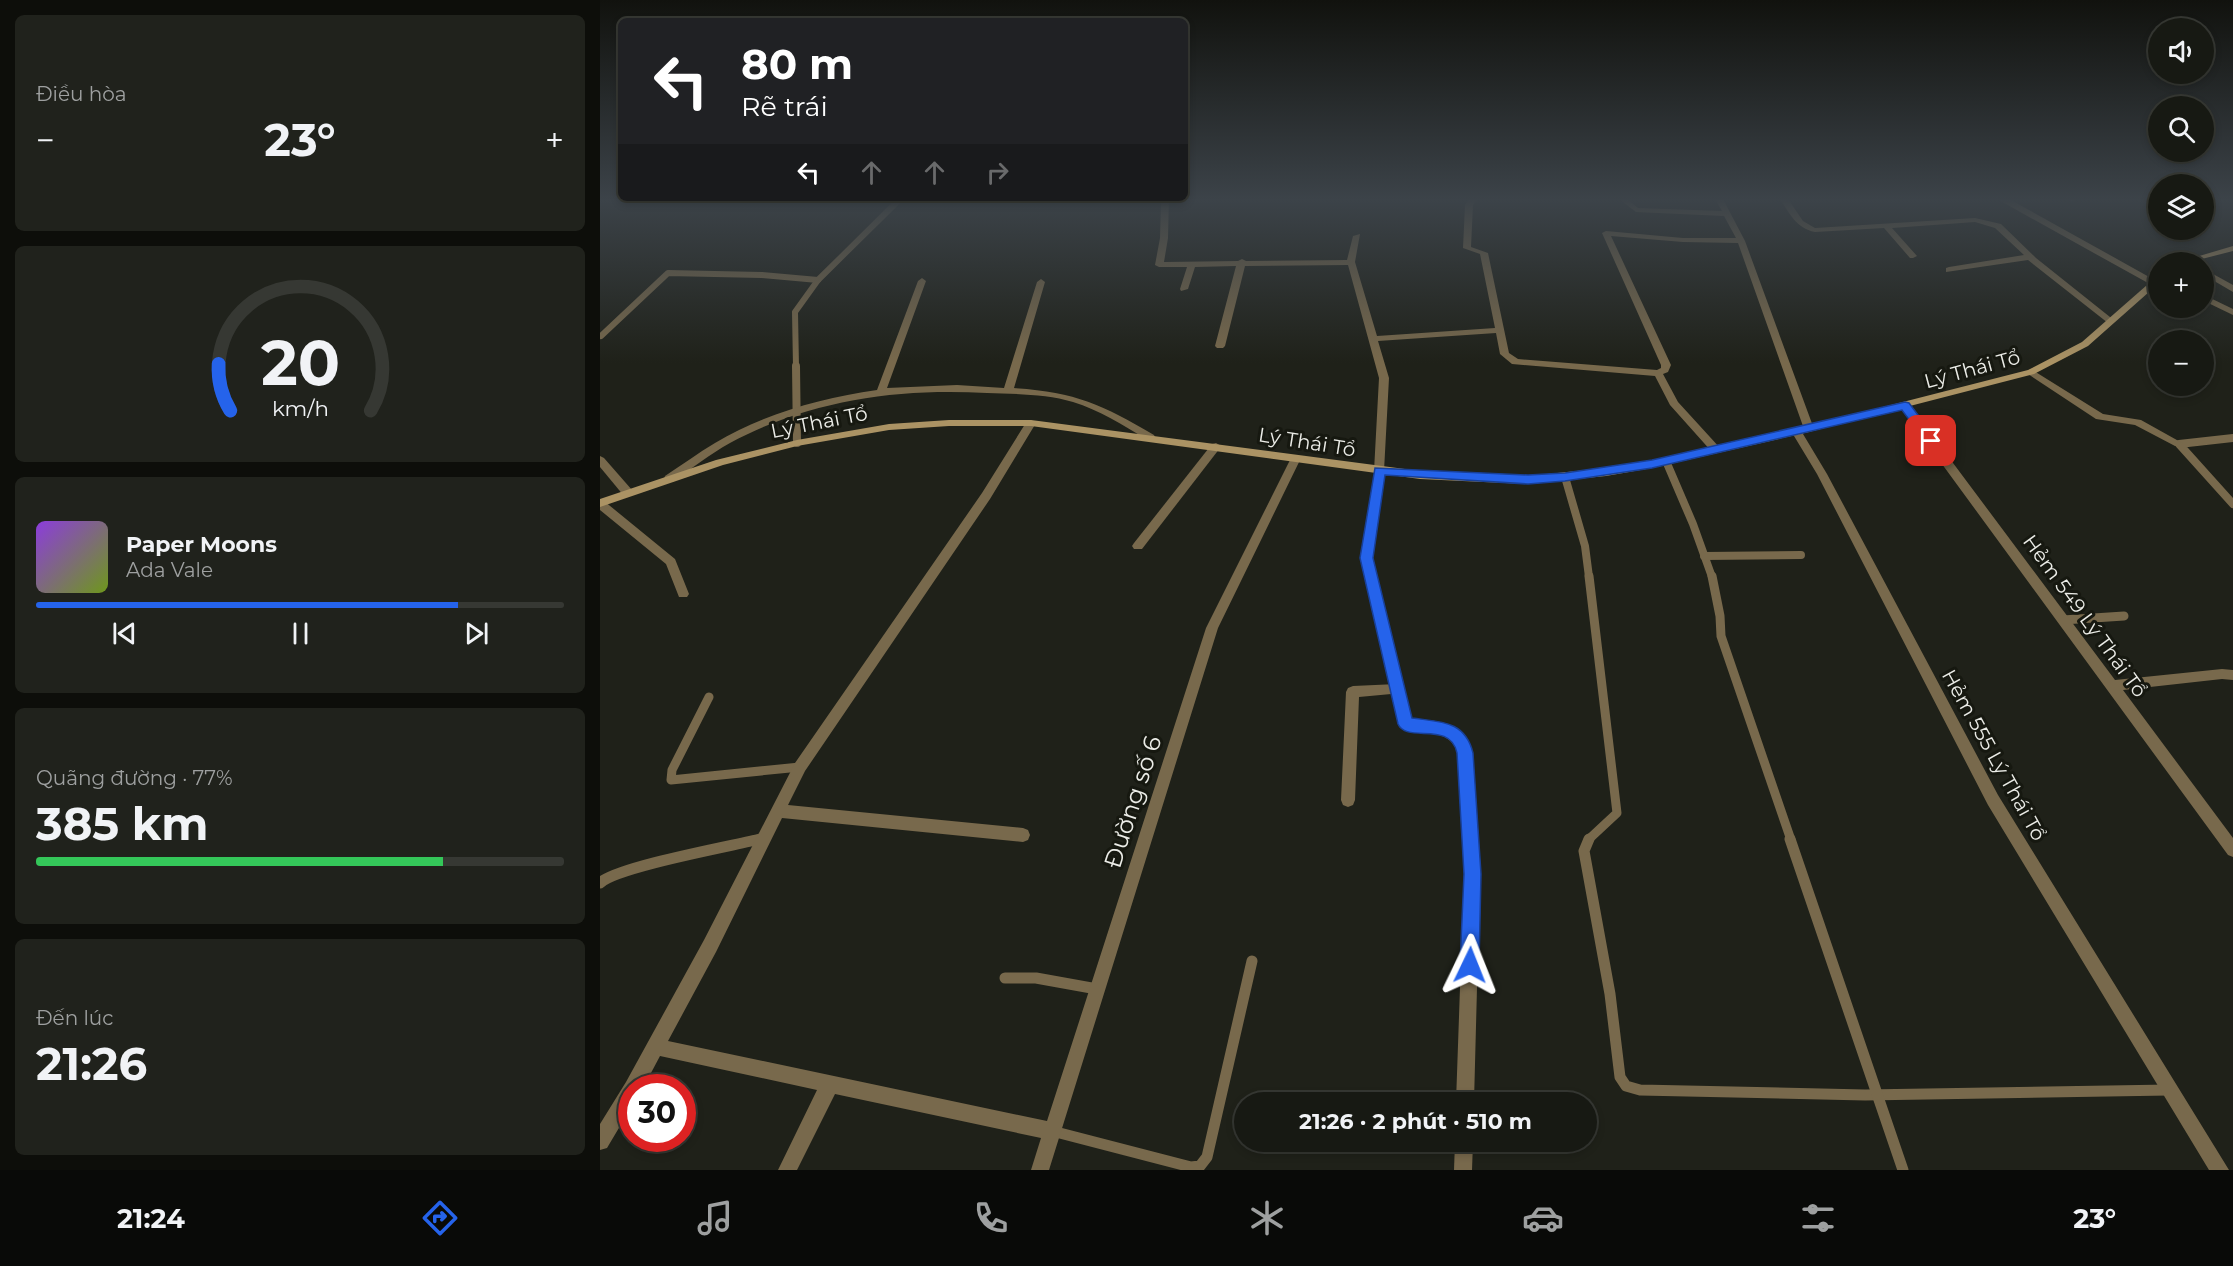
<!DOCTYPE html>
<html lang="vi">
<head>
<meta charset="utf-8">
<style>
	body { margin:0; font-family:Montserrat,sans-serif; background:#20221c; color:#f1f3f6; height:100vh; display:flex; flex-direction:column; font-size:22px; white-space:nowrap }
	* { box-sizing:border-box; margin:0 }
	p { font-size:20px; color:#9ea0a0 }
	.icon { flex:none; width:33px; height:33px; fill:none; stroke:currentColor; stroke-width:2; stroke-linecap:round; stroke-linejoin:round }
	.map { position:relative; flex:1; overflow:hidden }
	.sheet { display:flex; flex-direction:column; gap:15px; padding:15px; background:#0d0e0a; width:600px }
	.sheet>* { flex:none }
	.top-card { position:absolute; left:18px; top:18px; width:570px; height:183px; border-radius:9px; box-shadow:0 3px 9px #0003,0 0 0 2px #363833; background:#202124; color:#fff; overflow:hidden }
	.tools { position:absolute; left:1548px; top:18px; display:grid; gap:12px }
	.tools a { display:grid; place-items:center; width:66px; height:66px; border-radius:50%; background:#171913; box-shadow:0 3px 9px #0003,0 0 0 2px #363833; font-size:30px }
	.speed { position:absolute; left:18px; top:1074px; display:flex; gap:12px; font-size:30px; font-weight:700; text-align:center }
	.speed>* { display:grid; place-content:center; width:78px; height:78px; border-radius:50%; background:#171913; box-shadow:0 3px 9px #0003,0 0 0 2px #363833; line-height:1 }
	.speed .limit { border:9px solid #d22; background:#fff; color:#111 }
	.pin { position:absolute; display:grid; place-items:center; width:51px; height:51px; color:#fff; margin:-26px; border-radius:12px; box-shadow:0 3px 9px #0006 }
	.me { position:absolute; width:66px; margin:-33px; rotate:2deg; stroke-linejoin:round; filter:drop-shadow(0 0 4px #0008) }
	.turn { display:flex; align-items:center; gap:21px; height:126px; padding:0 24px; font-size:27px }
	.turn .icon { width:78px; height:78px; stroke-width:2.5 }
	.turn b { display:block; font-size:42px; line-height:51px }
	.lanes { display:flex; align-items:center; height:57px; padding:0 24px; background:#0003; justify-content:center; gap:30px; direction:ltr }
	.lanes .off { opacity:.35 }
	.big { font-size:45px; font-weight:700; line-height:1.1 }
	.sheet .tile { flex:1; display:flex; flex-direction:column; justify-content:center; gap:9px; min-width:0; padding:0 21px; border-radius:9px; background:#20221c }
	.sheet .dial { align-items:center; gap:0 }
	.dial svg { height:156px; overflow:visible; fill:none; stroke:#363833; stroke-width:7; stroke-linecap:round; text-anchor:middle }
	.dial text { fill:#f1f3f6; stroke:none }
	.song { display:flex; align-items:center; gap:18px }
	.cover { width:72px; height:72px; border-radius:9px; background:linear-gradient(135deg,hsl(270 70% 55%),hsl(80 70% 35%)) }
	.played { height:6px; border-radius:3px; background:linear-gradient(90deg,#2563eb 80%,#363833 80%) }
	.keys { display:flex; justify-content:space-around; direction:ltr }
	.heat { display:flex; justify-content:space-between; align-items:center; font-size:33px; direction:ltr }
	.charge { height:9px; border-radius:4px; background:linear-gradient(90deg,#34c759 77%,#363833 0) }
	.trip { position:absolute; left:634px; top:1092px; width:363px; height:60px; border-radius:30px; background:#171913; box-shadow:0 3px 9px #0003,0 0 0 2px #363833; font-weight:700; line-height:60px; text-align:center }
	.tabs { display:flex; height:96px; justify-content:space-around; align-items:center; background:#090a08; color:#9ea0a0 }
	.tabs .icon { width:42px; height:42px }
	.tabs .current { color:#2563eb }
	.tabs b { font-size:27px; color:#f1f3f6 }
	main { display:flex; flex:1; min-height:0 }
	.map>svg:first-child { display:block }
	.lines { fill:none; stroke-linecap:round; stroke-linejoin:round }
	.service-far3 { stroke:#78694c; stroke-width:6 }
	.service-far2 { stroke:#78694c; stroke-width:8 }
	.service-far1 { stroke:#78694c; stroke-width:9 }
	.service { stroke:#78694c; stroke-width:11 }
	.minor { fill:#78694c; fill-rule:evenodd }
	.secondary { fill:#ab9364; fill-rule:evenodd }
	.route { fill:#2563eb; stroke:#184099; stroke-width:1.5 }
	.labels { text-anchor:middle; stroke-width:6; stroke-linejoin:round; paint-order:stroke }
	.street-label { font-size:20px; fill:#ebece7; stroke:#161810 }
	.near-street-label { font-size:24px; fill:#ebece7; stroke:#161810 }
</style>
</head>
<body>
<main>
<section class="sheet">
<div class="tile"><p>Điều hòa</p>
<div class="heat"><a>−</a><b class="big">23°</b><a>+</a></div>
</div>
<div class="tile dial"><svg viewBox="0 0 100 80">
<path d="M14 69A42 42 0 1 1 86 69"/>
<path d="M14 69A42 42 0 0 1 8 45" stroke="#2563eb"/>
<text x="50" y="56" font-size="32" font-weight="700">20</text>
<text x="50" y="72" font-size="11">km/h</text>
</svg></div>
<div class="tile">
<div class="song"><i class="cover"></i><div><b>Paper Moons</b><p>Ada Vale</p></div></div>
<div class="played"></div>
<div class="keys"><svg class="icon" aria-label="previous" viewBox="0 0 24 24"><path d="M18 5L8 12l10 7zM5 5v14"/></svg><svg class="icon" aria-label="pause" viewBox="0 0 24 24"><path d="M8 5v14M16 5v14"/></svg><svg class="icon" aria-label="next" viewBox="0 0 24 24"><path d="M6 5l10 7-10 7zM19 5v14"/></svg></div>
</div>
<div class="tile"><p>Quãng đường · 77%</p><b class="big">385 km</b><div class="charge"></div></div>
<div class="tile"><p>Đến lúc</p><b class="big">21:26</b></div>
</section>
<div class="map">
<svg width="1633" height="1170" viewBox="0 0 1633 1170">
	<rect width="100%" height="100%" fill="#1f2119"/>
	<g class="lines">
		<!-- service-far3 -->
		<g class="service-far3">
			<polyline points="1403,199 1554,283"/>
			<polyline points="1,336 68,273 162,275 218,280"/>
			<polyline points="196,367 195,312 218,280 300,199"/>
		</g>
		<!-- service-far2 -->
		<g class="service-far2">
			<polyline points="196,366 197,443"/>
			<polyline points="1633,438 1579,444 1633,504"/>
			<polyline points="1066,461 1093,524 1112,577"/>
			<polyline points="965,477 985,546 989,577"/>
			<polyline points="1104,556 1201,555"/>
			<polyline points="771,577 767,558 779,471"/>
		</g>
		<!-- service-far1 -->
		<g class="service-far1">
			<polyline points="771,576 805,724"/>
			<polyline points="1112,576 1120,616 1121,636 1191,840"/>
			<polyline points="1463,620 1524,616"/>
			<polyline points="109,697 72,770 71,780 200,767"/>
			<polyline points="154,840 164,838"/>
			<polyline points="988,840 1017,813 989,576"/>
		</g>
		<!-- service -->
		<g class="service">
			<polyline points="989,839 984,851 1010,994 1020,1077 1026,1086 1040,1090 1265,1095 1569,1090"/>
			<polyline points="1190,839 1303,1170"/>
			<path d="M0,883C16,867 131,846 160,839"/>
			<polyline points="405,978 436,978 497,989"/>
			<polyline points="452,1131 591,1167 600,1166 607,1157 652,961"/>
		</g>
		<!-- minor -->
		<g class="minor">
			<polygon points="561,199 569,199 568,238 564,262 638,261 642,259 646,261 747,260 753,236 760,234 755,262 777,336 895,328 880,254 863,248 865,205 869,199 877,199 873,205 871,247 888,253 909,353 918,359 1057,370 1061,368 1061,365 1002,233 1006,231 1083,238 1136,238 1124,216 1036,212 1019,199 1027,199 1038,208 1122,211 1115,199 1123,199 1145,241 1214,429 1209,432 1204,429 1138,243 1083,242 1011,236 1071,365 1068,372 1063,374 1078,402 1120,448 1121,450 1120,452 1112,452 1070,405 1055,376 912,364 900,354 896,333 778,341 789,378 784,471 783,474 775,474 774,471 779,378 748,265 645,266 625,346 623,348 617,348 615,346 636,266 595,267 588,289 581,291 580,289 587,267 559,267 555,265 560,238"/>
			<path d="M1180,199H1188L1203,221L1215,228L1375,218L1401,224L1436,258L1515,321L1511,324L1508,323L1428,260L1346,272V268L1349,267L1424,255L1395,228L1375,222L1292,228L1317,256L1313,258H1310L1284,228L1215,232C1196,228 1190,214 1180,199Z"/>
			<polygon points="1466,199 1475,199 1476,200 1472,202"/>
			<polygon points="1604,269 1633,285 1633,292 1604,275"/>
			<path d="M322,278L326,281L287,388L357,385L404,388L437,282L441,279L445,282L414,388C475,392 502,404 554,435L555,437L554,439H546C523,425 499,410 473,402C446,394 415,394 387,393C297,388 210,400 130,443C110,454 91,469 73,482H65L64,479L65,476C82,465 98,453 115,443C164,414 220,398 277,390L318,281Z"/>
			<polygon points="1604,295 1633,309 1633,315 1604,301"/>
			<polygon points="1431,369 1503,414 1541,420 1584,444 1583,446 1575,446 1535,425 1496,419 1428,374 1426,372"/>
			<polygon points="1305,403 1309,404 1515,680 1622,669 1633,670 1633,680 1622,679 1523,690 1633,838 1633,857 1628,855 1301,408 1301,404"/>
			<polygon points="431,420 436,423 390,499 205,771 188,805 423,828 428,830 430,835 428,840 423,842 182,818 116,952 68,1041 447,1121 606,628 692,456 700,456 701,458 618,628 449,1170 431,1170 441,1138 235,1094 197,1170 178,1170 217,1090 60,1056 43,1088 32,1088 32,1106 7,1148 0,1150 0,1124 26,1082 104,940 195,763 382,493 427,421"/>
			<polygon points="1196,428 1200,429 1227,474 1398,795 1629,1170 1609,1170 1388,805 1217,474 1191,431"/>
			<polygon points="616,443 621,446 620,448 542,549 534,549 532,546 534,543 612,444"/>
			<polygon points="0,456 4,458 32,490 33,493 32,496 24,496 0,467"/>
			<polygon points="0,500 4,501 75,559 89,594 87,597 79,597 66,564 0,510"/>
			<polygon points="797,684 802,685 804,689 802,693 759,697 755,800 753,805 748,807 743,805 741,800 746,692 748,688 753,686"/>
			<path d="M805,718C837,727 858,715 872,753L880,874L874,1102H856L864,874L858,753C849,727 822,736 800,728L798,724L800,720Z"/>
			<polygon points="855,1142 873,1142 872,1170 854,1170"/>
		</g>
		<!-- secondary -->
		<g class="secondary">
			<polygon points="1633,246 1633,251 1590,262 1579,262"/>
			<polygon points="1555,278 1558,278 1558,284 1488,346 1434,374 1209,432 1052,468 1006,476 928,484 820,479 431,426 349,426 289,430 197,446 123,465 0,507 0,499 116,460 197,440 289,424 349,420 431,420 820,471 928,476 1006,468 1052,460 1209,426 1428,370 1482,342"/>
		</g>
	</g>
	<!-- sky -->
	<linearGradient id="sky" x2="0" y2="1"><stop stop-color="#11120e"/><stop offset="0.55" stop-color="#3c4349"/><stop offset="1" stop-color="#3c4349" stop-opacity="0"/></linearGradient>
	<rect width="1633" height="363" fill="url(#sky)"/>
	<!-- route -->
	<path class="route" d="M1305,402L1309,403L1336,439V444H1327L1302,410L1052,468L965,481L928,484L785,475L773,558L812,718C840,722 865,720 873,753L881,874L879,965L876,972L870,975L863,972L860,965L864,874L857,753C850,720 807,744 798,724L760,558L775,468L928,475L965,473L1052,460Z"/>
	<g class="labels">
		<!-- street labels -->
		<g class="street-label">
			<text transform="translate(1372 369) rotate(-15)" y="7">Lý Thái Tổ</text>
			<text transform="translate(219 422) rotate(-11)" y="7">Lý Thái Tổ</text>
			<text transform="translate(707 442) rotate(9)" y="7">Lý Thái Tổ</text>
			<text transform="translate(1485 616) rotate(54)" y="7">Hẻm 549 Lý Thái Tổ</text>
			<text transform="translate(1394 755) rotate(61)" y="7">Hẻm 555 Lý Thái Tổ</text>
		</g>
		<!-- near-street labels -->
		<g class="near-street-label">
			<text transform="translate(533 802) rotate(-72)" y="8">Đường số 6</text>
		</g>
	</g>
</svg>
<div class="tools">
<a><svg class="icon" aria-label="sound" viewBox="0 0 24 24"><path d="M4 9h4l5-4v14l-5-4H4zM17 9q2 3 0 6"/></svg></a>
<a><svg class="icon" aria-label="search" viewBox="0 0 24 24"><circle cx="10" cy="10" r="6"/><path d="M15 15l6 6"/></svg></a>
<a><svg class="icon" aria-label="layers" viewBox="0 0 24 24"><path d="M12 4l9 5-9 5-9-5zM3 14l9 5 9-5"/></svg></a>
<a>+</a>
<a>−</a>
</div>
<div class="speed"><div class="limit">30</div></div>
<div class="pin" style="left:1331px;top:441px;background:#d93025"><svg class="icon" aria-label="arrive" viewBox="0 0 24 24"><path d="M6 21V4h12l-3 4 3 4H6"/></svg></div>
<svg class="me" style="left:870px;top:965px" viewBox="-20 -20 40 40"><path d="M0-17L14 15 0 8-14 15z" fill="#2563eb" stroke="#fff" stroke-width="4"/></svg>
<div class="trip">21:26 · 2 phút · 510 m</div>
<div class="top-card">
<div class="turn"><svg class="icon" aria-label="left" viewBox="0 0 24 24"><path d="M17 20v-9H6M10 6l-5 5 5 5"/></svg><div><b>80 m</b>Rẽ trái</div></div>
<div class="lanes"><svg class="icon" aria-label="left" viewBox="0 0 24 24"><path d="M17 20v-9H6M10 6l-5 5 5 5"/></svg><svg class="icon off" aria-label="ahead" viewBox="0 0 24 24"><path d="M12 20V5M6 11l6-6 6 6"/></svg><svg class="icon off" aria-label="ahead" viewBox="0 0 24 24"><path d="M12 20V5M6 11l6-6 6 6"/></svg><svg class="icon off" aria-label="right" viewBox="0 0 24 24"><path d="M7 20v-9h11M14 6l5 5-5 5"/></svg></div>
</div>
</div>
</main>
<nav class="tabs">
<b>21:24</b>
<svg class="icon current" aria-label="directions" viewBox="0 0 24 24"><path d="M12 3l9 9-9 9-9-9zM9 14v-3h6M13 9l2 2-2 2"/></svg>
<svg class="icon" aria-label="music" viewBox="0 0 24 24"><path d="M9 18V5l10-2v13"/><circle cx="6" cy="18" r="3"/><circle cx="16" cy="16" r="3"/></svg>
<svg class="icon" aria-label="phone" viewBox="0 0 24 24"><path d="M5 4h4l2 5-3 2q2 4 5 5l2-3 5 2v4C11 20 4 13 5 4z"/></svg>
<svg class="icon" aria-label="climate" viewBox="0 0 24 24"><path d="M12 3v18M4 7l16 10M4 17L20 7"/></svg>
<svg class="icon" aria-label="car" viewBox="0 0 24 24"><path d="M5 17H2v-5l4-1 3-4h7l3 4 3 1v5h-3M9 17h6M6 11h13"/><circle cx="7" cy="17" r="2"/><circle cx="17" cy="17" r="2"/></svg>
<svg class="icon" aria-label="filters" viewBox="0 0 24 24"><path d="M4 7h16M4 17h16"/><circle cx="9" cy="7" r="2"/><circle cx="15" cy="17" r="2"/></svg>
<b>23°</b>
</nav>
</body>
</html>
